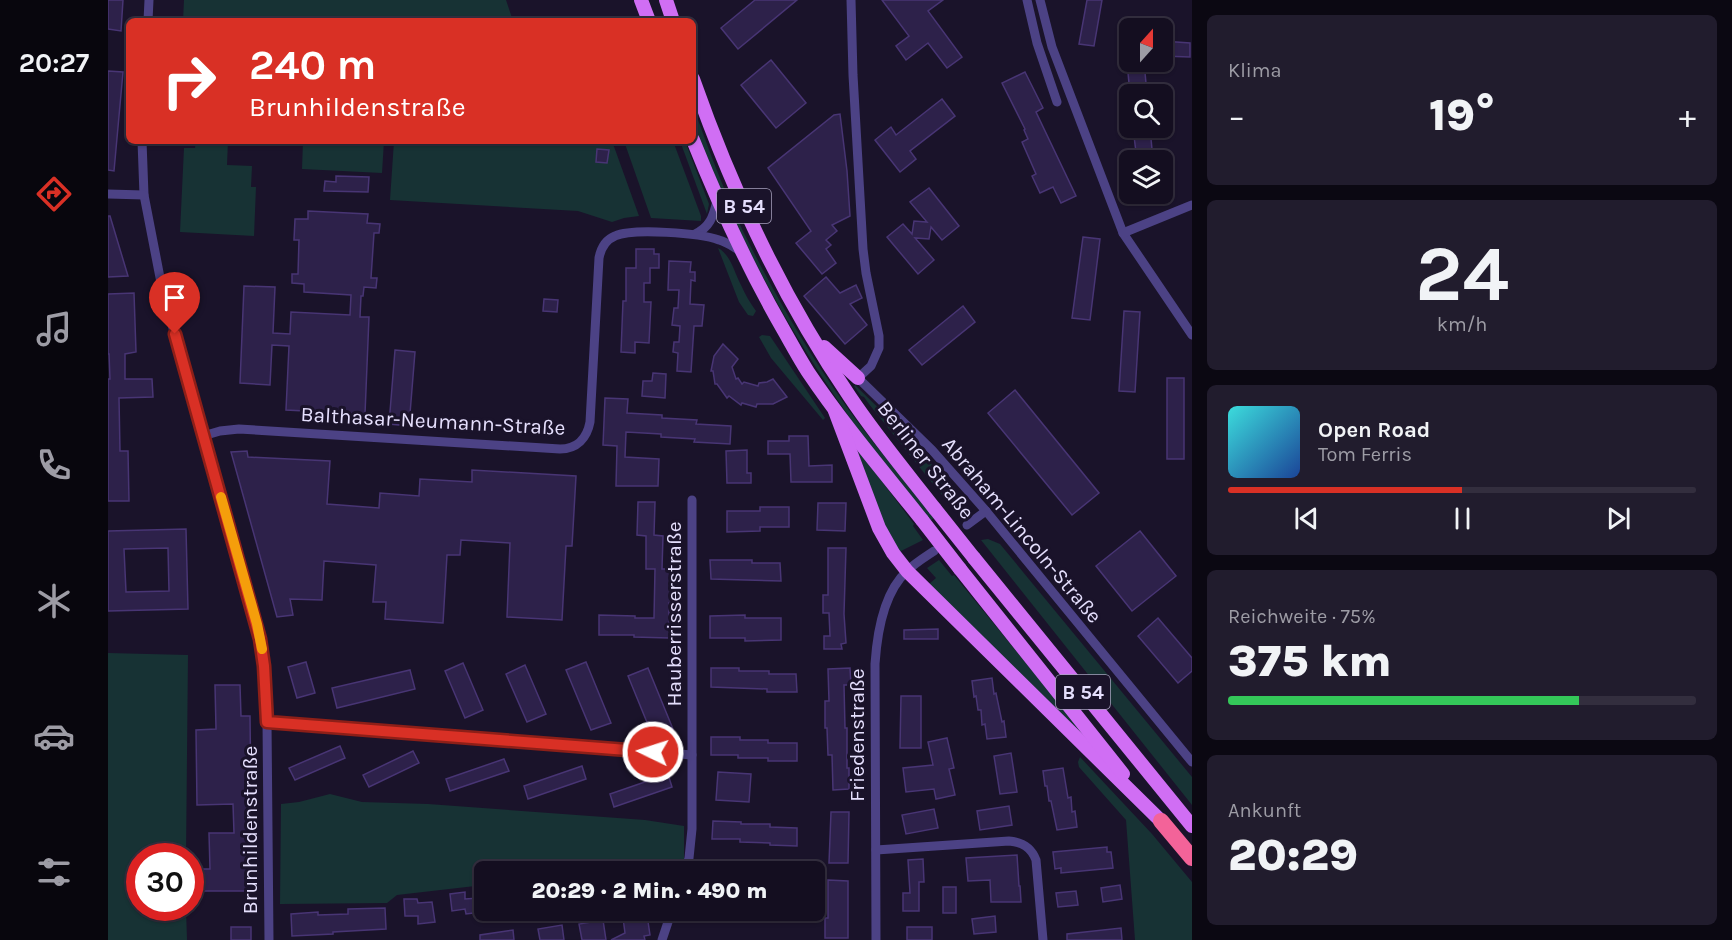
<!DOCTYPE html>
<html lang="de">
<head>
<meta charset="utf-8">
<style>
	body { margin:0; font-family:Karla,sans-serif; background:#211c2d; color:#f1f3f6; height:100vh; display:flex; flex-direction:column; font-size:22px; white-space:nowrap }
	* { box-sizing:border-box; margin:0 }
	p { font-size:20px; color:#9d9ca5 }
	.icon { flex:none; width:33px; height:33px; fill:none; stroke:currentColor; stroke-width:2; stroke-linecap:round; stroke-linejoin:round }
	.map { position:relative; flex:1; overflow:hidden }
	.panel { display:flex; flex-direction:column; gap:15px; padding:15px; background:#0b0812; width:540px }
	.panel>* { flex:none }
	.guide { position:absolute; left:18px; top:18px; width:570px; height:126px; border-radius:9px; box-shadow:0 2px 4px #0004,0 0 0 2px #332e3e; background:#d93025; color:#fff; overflow:hidden }
	.needle { width:39px; rotate:21deg }
	.fabs { position:absolute; left:1011px; top:18px; display:grid; gap:12px }
	.fabs a { display:grid; place-items:center; width:54px; height:54px; border-radius:9px; background:#140e20; box-shadow:0 2px 4px #0004,0 0 0 2px #332e3e; font-size:30px }
	.speed { position:absolute; left:18px; top:843px; display:flex; gap:12px; font-size:30px; font-weight:700; text-align:center }
	.speed>* { display:grid; place-content:center; width:78px; height:78px; border-radius:50%; background:#140e20; box-shadow:0 2px 4px #0004,0 0 0 2px #332e3e; line-height:1 }
	.speed .limit { border:9px solid #d22; background:#fff; color:#111 }
	.pin { position:absolute; display:grid; place-items:center; width:51px; height:51px; color:#fff; margin:-62px -26px; border-radius:50% 50% 50% 0; rotate:-45deg; box-shadow:0 0 6px #0007 }
	.pin .icon { rotate:45deg }
	.me { position:absolute; width:66px; margin:-33px; rotate:274deg; stroke-linejoin:round; filter:drop-shadow(0 0 4px #0008) }
	.turn { display:flex; align-items:center; gap:21px; height:126px; padding:0 24px; font-size:27px }
	.turn .icon { width:78px; height:78px; stroke-width:2.5 }
	.turn b { display:block; font-size:42px; line-height:51px }
	.big { font-size:45px; font-weight:800; line-height:1.1 }
	.panel .tile { flex:1; display:flex; flex-direction:column; justify-content:center; gap:9px; min-width:0; padding:0 21px; border-radius:9px; background:#211c2d }
	.panel .dial { align-items:center; gap:0 }
	.dial b { font-size:78px; line-height:1 }
	.song { display:flex; align-items:center; gap:18px }
	.cover { width:72px; height:72px; border-radius:9px; background:linear-gradient(135deg,hsl(180 70% 55%),hsl(220 70% 35%)) }
	.played { height:6px; border-radius:3px; background:linear-gradient(90deg,#d93025 50%,#332e3e 50%) }
	.keys { display:flex; justify-content:space-around; direction:ltr }
	.heat { display:flex; justify-content:space-between; align-items:center; font-size:33px; direction:ltr }
	.charge { height:9px; border-radius:4px; background:linear-gradient(90deg,#34c759 75%,#332e3e 0) }
	.trip { position:absolute; left:366px; top:861px; width:351px; height:60px; border-radius:9px; background:#140e20; box-shadow:0 2px 4px #0004,0 0 0 2px #332e3e; font-weight:800; line-height:60px; text-align:center }
	main { display:flex; flex:1; min-height:0 }
	.dock { display:flex; flex-direction:column; width:108px; justify-content:space-around; align-items:center; background:#08060d; color:#9d9ca5 }
	.dock .icon { width:42px; height:42px }
	.dock .on { color:#d93025 }
	.dock b { font-size:27px; color:#f1f3f6 }
	.map>svg:first-child { display:block }
	.green { fill:#173234 }
	.building { fill:#2d214a; stroke:#483574; stroke-width:1.5; fill-rule:evenodd }
	.lines { fill:none; stroke-linecap:round; stroke-linejoin:round }
	.street { stroke:#4c4285; stroke-width:9 }
	.primary { stroke:#d06ef4; stroke-width:14 }
	.highway { stroke:#f36399; stroke-width:16 }
	.primary-bridge { stroke:#d06ef4; stroke-width:14 }
	.route-casing { stroke:#8d1f18; stroke-width:15 }
	.route { stroke:#d93025; stroke-width:10 }
	.slow { stroke:#f59e0b; stroke-width:10 }
	.labels { text-anchor:middle; stroke-width:6; stroke-linejoin:round; paint-order:stroke }
	.shield { fill:#1a132a; stroke:#a8a2be; stroke-width:1.5 }
	.shield-label { font-size:20px; font-weight:bold; fill:#e5dffd }
	.street-label { font-size:21px; fill:#e5dffd; stroke:#1a132a }
</style>
</head>
<body>
<main>
<nav class="dock">
<b>20:27</b>
<svg class="icon on" aria-label="directions" viewBox="0 0 24 24"><path d="M12 3l9 9-9 9-9-9zM9 14v-3h6M13 9l2 2-2 2"/></svg>
<svg class="icon" aria-label="music" viewBox="0 0 24 24"><path d="M9 18V5l10-2v13"/><circle cx="6" cy="18" r="3"/><circle cx="16" cy="16" r="3"/></svg>
<svg class="icon" aria-label="phone" viewBox="0 0 24 24"><path d="M5 4h4l2 5-3 2q2 4 5 5l2-3 5 2v4C11 20 4 13 5 4z"/></svg>
<svg class="icon" aria-label="climate" viewBox="0 0 24 24"><path d="M12 3v18M4 7l16 10M4 17L20 7"/></svg>
<svg class="icon" aria-label="car" viewBox="0 0 24 24"><path d="M5 17H2v-5l4-1 3-4h7l3 4 3 1v5h-3M9 17h6M6 11h13"/><circle cx="7" cy="17" r="2"/><circle cx="17" cy="17" r="2"/></svg>
<svg class="icon" aria-label="filters" viewBox="0 0 24 24"><path d="M4 7h16M4 17h16"/><circle cx="9" cy="7" r="2"/><circle cx="15" cy="17" r="2"/></svg>
</nav>
<div class="map">
<svg width="1084" height="940" viewBox="0 0 1084 940">
	<rect width="100%" height="100%" fill="#1a132a"/>
	<!-- green -->
	<g class="green">
		<polygon points="76,0 398,0 405,21 75,21"/>
		<path d="M585,106C600,147 615,189 634,229C668,298 708,367 755,429C778,459 803,488 826,518L822,521C798,490 772,460 749,428C696,354 650,275 613,191C602,165 585,135 585,106Z"/>
		<polygon points="88,141 120,141 119,165 144,166 143,187 148,187 146,236 72,232 76,148 87,148"/>
		<polygon points="195,141 276,141 274,173 194,169"/>
		<polygon points="286,141 451,141 451,142 457,141 504,141 531,216 516,218 504,222 470,211 282,200"/>
		<polygon points="516,141 565,141 593,216 593,221 543,218"/>
		<polygon points="572,141 577,141 601,204 599,214"/>
		<path d="M610,248C623,255 626,272 633,285C637,294 642,303 648,311L645,316L640,315L631,302Z"/>
		<polygon points="654,335 662,336 717,418 715,420 663,358 651,337"/>
		<polygon points="747,385 805,442 844,488 850,500 849,510 840,499 837,499 761,404 756,397 753,396 746,386"/>
		<polygon points="748,447 806,524 805,526 815,540 791,552 776,525"/>
		<polygon points="880,539 892,544 1084,777 1084,805 873,540"/>
		<polygon points="831,560 844,576 846,575 980,739 979,740 820,585 828,578 819,568"/>
		<polygon points="0,653 80,655 78,856 32,856 32,908 78,908 79,940 0,940"/>
		<polygon points="972,757 1044,834 1084,882 1084,940 1027,940 1018,820 971,767 970,762"/>
		<polygon points="222,794 254,802 320,804 537,820 576,826 576,862 492,872 376,872 376,885 289,895 279,903 172,904 173,804 191,802"/>
	</g>
	<!-- building -->
	<g class="building">
		<polygon points="0,0 15,0 13,31 0,29"/>
		<polygon points="647,0 689,0 630,49 613,28"/>
		<polygon points="774,0 835,0 820,11 854,57 839,68 820,43 798,60 788,46 801,36"/>
		<polygon points="979,0 994,0 986,46 971,44"/>
		<polygon points="1054,41 1082,43 1082,57 1054,56"/>
		<polygon points="663,60 698,103 668,128 633,85"/>
		<polygon points="1019,62 1036,62 1039,94 1022,94"/>
		<polygon points="0,71 15,72 6,171 0,170"/>
		<polygon points="917,72 935,108 928,112 968,196 953,203 945,187 932,193 924,176 928,174 914,142 920,139 916,130 917,129 894,83"/>
		<polygon points="834,99 847,116 802,151 808,159 792,172 767,140 783,127 788,135"/>
		<polygon points="732,114 739,171 742,216 724,225 729,231 718,240 723,245 718,249 728,263 714,274 688,243 703,231 660,168 726,115"/>
		<polygon points="1025,128 1042,128 1045,160 1029,160"/>
		<polygon points="489,149 501,150 499,163 488,162"/>
		<polygon points="228,176 261,177 260,192 216,191 217,181 228,182"/>
		<polygon points="821,188 851,226 834,240 823,227 821,239 807,238 826,260 810,274 779,237 795,224 804,234 806,221 819,222 802,202"/>
		<polygon points="200,211 260,214 259,223 272,224 271,233 266,233 263,278 269,278 268,288 256,287 255,296 253,296 252,317 261,317 257,414 178,410 181,346 164,345 162,385 132,383 136,286 167,287 165,333 182,334 183,312 242,315 243,295 196,292 196,284 184,283 184,274 190,274 191,240 186,240 187,219 200,219"/>
		<polygon points="0,216 2,216 20,276 0,277"/>
		<polygon points="975,237 992,239 982,320 964,318"/>
		<polygon points="528,249 546,249 546,254 551,254 551,268 542,268 542,283 536,283 536,302 543,302 541,343 527,342 527,353 513,352 515,301 518,301 518,268 528,268"/>
		<polygon points="561,261 583,262 582,272 587,272 587,281 583,280 582,304 596,305 594,326 586,326 583,372 569,371 570,353 565,352 566,342 571,342 572,326 564,325 566,308 570,308 571,290 560,290"/>
		<polygon points="718,277 732,293 748,285 754,298 742,304 759,325 737,344 696,296"/>
		<polygon points="26,293 28,352 17,354 17,379 44,379 45,397 11,398 12,451 20,451 21,501 0,501 0,379 2,379 1,354 0,354 0,294"/>
		<polygon points="436,299 450,300 449,312 435,311"/>
		<polygon points="855,306 867,322 814,365 801,350"/>
		<polygon points="1016,311 1032,312 1027,392 1011,391"/>
		<polygon points="615,344 630,359 624,367 628,379 630,378 634,384 636,382 650,386 651,383 659,382 665,379 679,397 665,404 649,404 648,407 634,403 633,405 621,396 619,398 609,384 607,384 605,371 603,371 606,356"/>
		<polygon points="287,350 307,352 301,426 281,424"/>
		<polygon points="545,373 558,374 557,398 534,396 535,381 544,381"/>
		<rect x="1059" y="378" width="17" height="81"/>
		<polygon points="907,390 991,493 964,515 880,413"/>
		<polygon points="497,398 520,399 519,413 554,415 554,418 589,420 588,424 623,426 622,444 586,442 587,439 553,437 553,434 518,432 517,457 551,459 550,486 508,486 509,446 495,445"/>
		<polygon points="681,436 700,436 701,466 724,465 724,482 683,482 682,454 660,454 660,441 681,441"/>
		<polygon points="639,450 639,473 643,473 643,483 619,483 618,451"/>
		<polygon points="139,451 140,457 222,461 219,504 271,508 272,493 311,496 312,479 364,482 364,470 468,476 464,546 458,546 454,620 399,617 402,543 353,540 352,555 339,555 335,623 277,619 278,602 265,602 268,565 216,561 214,600 182,599 185,615 169,617 123,452"/>
		<polygon points="530,502 547,502 546,535 555,536 554,569 564,569 564,603 561,603 561,638 526,637 526,635 491,635 491,615 527,616 527,618 546,618 547,569 538,569 538,536 529,535"/>
		<polygon points="710,503 738,503 737,531 709,530"/>
		<polygon points="652,507 681,507 681,527 652,527 652,531 619,532 619,511 652,511"/>
		<path d="M78,529L80,609L0,611V531ZM60,548L61,591L18,592L16,549Z"/>
		<polygon points="1032,531 1068,576 1024,611 988,566"/>
		<polygon points="720,548 738,548 736,614 738,643 733,644 734,649 716,649 716,636 722,636 721,613 715,613 715,595 720,595"/>
		<polygon points="602,560 644,560 644,563 672,563 673,581 603,579"/>
		<polygon points="637,615 637,618 673,618 673,640 637,641 637,638 602,638 602,616"/>
		<polygon points="1050,618 1084,658 1084,671 1070,683 1030,636"/>
		<polygon points="830,629 830,639 796,639 796,630"/>
		<polygon points="198,662 207,693 189,698 180,667"/>
		<polygon points="478,662 503,723 483,730 458,670"/>
		<polygon points="355,663 375,710 357,718 337,671"/>
		<polygon points="417,665 438,714 419,722 398,674"/>
		<polygon points="540,668 565,729 545,737 520,676"/>
		<polygon points="603,668 631,668 631,671 661,671 661,674 688,674 689,692 659,692 659,689 603,687"/>
		<polygon points="742,668 743,685 736,685 737,728 739,728 739,768 741,768 741,789 725,790 724,755 720,755 719,728 717,728 717,701 721,701 720,669"/>
		<polygon points="302,670 307,689 229,708 224,688"/>
		<polygon points="884,678 886,694 888,693 894,722 896,721 898,737 879,739 877,724 874,725 873,710 870,710 868,696 866,697 864,681"/>
		<polygon points="107,685 132,685 133,716 142,716 144,891 90,891 90,869 102,869 101,833 126,833 125,804 89,805 88,730 108,729"/>
		<polygon points="793,696 813,696 813,748 792,748"/>
		<polygon points="603,737 632,737 632,740 660,740 660,743 689,743 689,761 660,761 660,758 630,758 630,755 603,755"/>
		<polygon points="839,738 846,768 841,769 847,795 828,799 826,789 798,792 795,768 825,765 820,742"/>
		<polygon points="232,746 237,758 187,780 181,768"/>
		<polygon points="305,751 311,763 261,787 255,775"/>
		<polygon points="903,753 909,792 892,794 886,756"/>
		<polygon points="396,759 401,771 342,791 338,779"/>
		<polygon points="474,766 478,779 420,799 416,786"/>
		<polygon points="955,768 960,798 963,797 964,812 967,811 969,827 949,830 943,801 941,801 939,786 937,786 935,771"/>
		<polygon points="610,772 643,774 641,802 608,800"/>
		<polygon points="560,774 564,787 506,807 502,794"/>
		<polygon points="901,806 904,825 872,830 869,811"/>
		<polygon points="826,809 830,828 798,834 794,815"/>
		<polygon points="723,812 741,812 740,863 721,863"/>
		<polygon points="605,821 633,822 633,824 662,824 662,827 689,828 689,846 662,845 662,843 632,842 632,839 604,839"/>
		<polygon points="999,847 999,852 1003,852 1005,868 953,873 953,868 947,869 945,852"/>
		<polygon points="909,855 911,886 912,886 913,902 883,902 882,880 860,881 858,858"/>
		<polygon points="815,859 816,882 811,882 811,911 795,911 795,893 802,893 800,860"/>
		<polygon points="720,880 740,881 740,938 717,938 717,918 720,918"/>
		<polygon points="1012,885 1014,899 995,902 993,888"/>
		<rect x="835" y="887" width="13" height="26"/>
		<polygon points="968,891 970,905 950,907 948,893"/>
		<polygon points="357,892 357,899 371,898 373,912 358,914 357,909 344,911 342,894"/>
		<polygon points="296,899 309,899 310,903 324,902 327,922 310,924 310,916 297,916"/>
		<polygon points="277,908 278,929 225,932 225,934 184,936 183,914 210,912 210,915 240,914 240,909"/>
		<rect x="607" y="910" width="23" height="11"/>
		<polygon points="664,910 687,910 687,921 664,920"/>
		<polygon points="539,915 542,935 536,936 537,940 503,940 517,933 515,918"/>
		<polygon points="887,916 888,932 866,934 864,919"/>
		<polygon points="495,920 498,940 474,940 471,924"/>
		<polygon points="454,925 456,940 432,940 430,929"/>
		<rect x="123" y="927" width="20" height="13"/>
		<rect x="799" y="927" width="25" height="13"/>
		<polygon points="1013,928 1014,940 959,940 959,934"/>
		<polygon points="405,930 406,940 372,940 372,935"/>
	</g>
	<g class="lines">
		<!-- street -->
		<g class="street">
			<polyline points="743,0 745,75 755,249 758,273 771,336 771,348 763,366 750,378 824,450 878,511 1084,762"/>
			<polyline points="919,0 929,43 949,102"/>
			<polyline points="932,0 944,47 1015,233 1084,335"/>
			<polyline points="40,21 41,0"/>
			<polyline points="34,141 36,195 55,293 149,624 156,667 159,722 161,940"/>
			<polyline points="0,194 36,195"/>
			<polyline points="1015,233 1084,205"/>
			<path d="M587,234C602,227 605,217 609,201"/>
			<path d="M95,436L112,431L131,429L452,449C469,449 479,438 482,422L491,258C493,248 497,240 507,236C525,228 592,233 611,240C619,242 625,247 632,251"/>
			<polyline points="859,525 878,511"/>
			<polyline points="159,722 584,755"/>
			<path d="M768,850L901,841C914,842 923,847 928,860L935,940"/>
			<polyline points="577,872 581,858 584,829 584,500"/>
			<polyline points="554,940 564,910"/>
			<path d="M768,940L767,664C769,634 775,593 799,571C807,563 817,557 826,551"/>
		</g>
		<!-- primary -->
		<g class="primary">
			<polyline points="533,0 541,21"/>
			<polyline points="558,0 565,21"/>
			<path d="M585,79C624,190 675,299 742,397C768,436 798,472 827,509"/>
			<path d="M585,140C611,205 640,268 675,329C683,343 691,358 700,372C735,424 775,471 814,520"/>
			<polyline points="716,347 750,378"/>
			<polyline points="727,411 771,528 785,553 799,571 1053,821"/>
			<polyline points="866,558 1084,826"/>
			<polyline points="852,569 1015,774"/>
		</g>
		<!-- highway -->
		<polyline class="highway" points="1053,821 1084,858"/>
		<!-- primary-bridge -->
		<g class="primary-bridge">
			<polyline points="827,509 866,558"/>
			<polyline points="814,520 852,569"/>
		</g>
	</g>
	<g class="lines">
		<!-- route casing -->
		<g class="route-casing">
			<polyline id="route" points="67,334 152,639 156,666 159,722 545,752"/>
		</g>
		<!-- route -->
		<use href="#route" class="route"/>
		<!-- slow -->
		<polyline class="slow" points="113,497 149,624 154,649"/>
	</g>
	<g class="labels">
		<!-- shield labels -->
		<g class="shield">
			<rect x="609" y="189" width="54" height="34" rx="4.5"/>
			<rect x="948" y="675" width="54" height="34" rx="4.5"/>
		</g>
		<g class="shield-label">
			<text x="636" y="213">B 54</text>
			<text x="975" y="699">B 54</text>
		</g>
		<!-- street labels -->
		<g class="street-label">
			<text transform="translate(325 421) rotate(3)" y="7">Balthasar-Neumann-Straße</text>
			<text transform="translate(818 460) rotate(52)" y="7">Berliner Straße</text>
			<text transform="translate(914 530) rotate(50)" y="7">Abraham-Lincoln-Straße</text>
			<text transform="translate(566 614) rotate(-90)" y="7">Hauberrisserstraße</text>
			<text transform="translate(749 735) rotate(-90)" y="7">Friedenstraße</text>
			<text transform="translate(142 830) rotate(-90)" y="7">Brunhildenstraße</text>
		</g>
	</g>
</svg>
<div class="fabs">
<a><svg class="needle" viewBox="-14 -14 28 28"><path d="M0-13l5 13h-10z" fill="#e53935"/><path d="M0 13l5-13h-10z" fill="#9d9ca5"/></svg></a>
<a><svg class="icon" aria-label="search" viewBox="0 0 24 24"><circle cx="10" cy="10" r="6"/><path d="M15 15l6 6"/></svg></a>
<a><svg class="icon" aria-label="layers" viewBox="0 0 24 24"><path d="M12 4l9 5-9 5-9-5zM3 14l9 5 9-5"/></svg></a>
</div>
<div class="speed"><div class="limit">30</div></div>
<div class="pin" style="left:67px;top:334px;background:#d93025"><svg class="icon" aria-label="arrive" viewBox="0 0 24 24"><path d="M6 21V4h12l-3 4 3 4H6"/></svg></div>
<svg class="me" style="left:545px;top:752px" viewBox="-20 -20 40 40"><circle r="17" fill="#d93025" stroke="#fff" stroke-width="3"/><path d="M0-11L8 9 0 5-8 9z" fill="#fff"/></svg>
<div class="trip">20:29 · 2 Min. · 490 m</div>
<div class="guide">
<div class="turn"><svg class="icon" aria-label="right" viewBox="0 0 24 24"><path d="M7 20v-9h11M14 6l5 5-5 5"/></svg><div><b>240 m</b>Brunhildenstraße</div></div>
</div>
</div>
<section class="panel">
<div class="tile"><p>Klima</p>
<div class="heat"><a>−</a><b class="big">19°</b><a>+</a></div>
</div>
<div class="tile dial"><b>24</b><p>km/h</p></div>
<div class="tile">
<div class="song"><i class="cover"></i><div><b>Open Road</b><p>Tom Ferris</p></div></div>
<div class="played"></div>
<div class="keys"><svg class="icon" aria-label="previous" viewBox="0 0 24 24"><path d="M18 5L8 12l10 7zM5 5v14"/></svg><svg class="icon" aria-label="pause" viewBox="0 0 24 24"><path d="M8 5v14M16 5v14"/></svg><svg class="icon" aria-label="next" viewBox="0 0 24 24"><path d="M6 5l10 7-10 7zM19 5v14"/></svg></div>
</div>
<div class="tile"><p>Reichweite · 75%</p><b class="big">375 km</b><div class="charge"></div></div>
<div class="tile"><p>Ankunft</p><b class="big">20:29</b></div>
</section>
</main>
</body>
</html>
